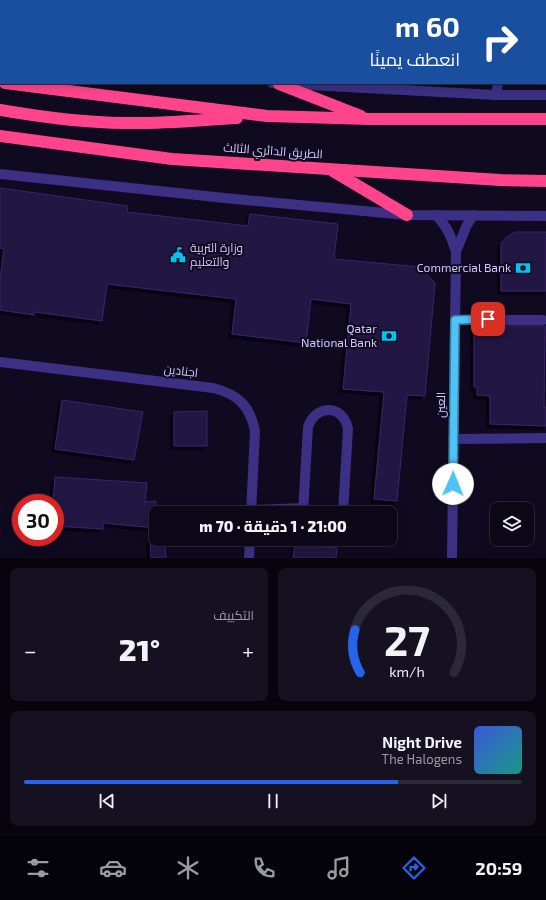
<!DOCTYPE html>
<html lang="ar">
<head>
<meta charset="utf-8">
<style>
	body { margin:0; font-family:"Exo 2",Cairo,sans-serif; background:#151121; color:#f1f3f6; direction:rtl; height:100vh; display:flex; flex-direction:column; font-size:15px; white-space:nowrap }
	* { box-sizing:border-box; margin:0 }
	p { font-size:13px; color:#9a9aa2 }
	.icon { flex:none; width:22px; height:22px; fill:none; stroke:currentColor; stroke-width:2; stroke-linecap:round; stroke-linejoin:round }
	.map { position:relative; height:558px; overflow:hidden; direction:ltr }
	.sheet { display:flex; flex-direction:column; gap:10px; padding:10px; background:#07040d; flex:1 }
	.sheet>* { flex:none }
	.top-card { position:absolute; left:0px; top:0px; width:546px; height:84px; box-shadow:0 2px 10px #0003,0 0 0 1px #2c2937; direction:rtl; background:#1a4fa0; color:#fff; overflow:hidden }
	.controls { position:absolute; left:490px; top:502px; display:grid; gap:8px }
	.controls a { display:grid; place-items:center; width:44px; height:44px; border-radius:8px; background:#0c0818; box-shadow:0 2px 10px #0003,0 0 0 1px #2c2937; font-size:20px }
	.speed { position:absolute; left:12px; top:494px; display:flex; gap:8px; font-size:20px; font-weight:700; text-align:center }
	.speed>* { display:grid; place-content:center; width:52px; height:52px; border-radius:50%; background:#0c0818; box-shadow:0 2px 10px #0003,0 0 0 1px #2c2937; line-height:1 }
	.speed .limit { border:6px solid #d22; background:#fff; color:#111 }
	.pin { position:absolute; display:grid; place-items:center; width:34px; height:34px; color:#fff; margin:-17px; border-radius:8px; box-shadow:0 2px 6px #0006 }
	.me { position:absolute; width:44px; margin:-22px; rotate:1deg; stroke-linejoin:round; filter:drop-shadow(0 0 3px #0008) }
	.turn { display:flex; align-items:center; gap:14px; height:84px; padding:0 20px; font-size:18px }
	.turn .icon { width:52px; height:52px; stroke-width:2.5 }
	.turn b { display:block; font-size:28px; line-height:34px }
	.big { font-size:30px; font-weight:800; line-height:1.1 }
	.sheet .tile { flex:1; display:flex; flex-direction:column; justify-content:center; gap:6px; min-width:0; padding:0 14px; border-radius:8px; background:#151121 }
	.sheet .dial { align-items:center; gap:0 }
	.dial svg { height:104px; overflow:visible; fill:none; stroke:#2c2937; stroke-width:7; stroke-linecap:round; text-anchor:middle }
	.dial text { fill:#f1f3f6; stroke:none }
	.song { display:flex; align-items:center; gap:12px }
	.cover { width:48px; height:48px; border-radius:6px; background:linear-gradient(135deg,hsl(230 70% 55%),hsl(170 70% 35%)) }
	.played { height:4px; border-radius:2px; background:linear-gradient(90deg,#2563eb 75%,#2c2937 75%) }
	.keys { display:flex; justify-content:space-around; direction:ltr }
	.heat { display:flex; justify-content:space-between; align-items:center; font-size:22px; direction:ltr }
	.sheet .tiles { flex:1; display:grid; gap:10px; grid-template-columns:1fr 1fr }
	.tile:last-child { grid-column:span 2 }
	.trip { position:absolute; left:149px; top:506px; width:248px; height:40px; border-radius:8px; background:#0c0818; box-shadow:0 2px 10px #0003,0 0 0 1px #2c2937; font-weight:800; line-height:40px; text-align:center; direction:rtl }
	.dock { display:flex; height:64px; justify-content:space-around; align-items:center; background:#05030a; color:#9a9aa2 }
	.dock .icon { width:28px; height:28px }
	.dock .active { color:#2563eb }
	.dock b { font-size:18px; color:#f1f3f6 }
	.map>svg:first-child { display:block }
	.building { fill:#221442; stroke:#3a2471; filter:url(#shadow) }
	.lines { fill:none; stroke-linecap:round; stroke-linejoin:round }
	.lane { stroke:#3b3084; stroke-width:10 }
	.street { stroke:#3b3084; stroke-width:10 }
	.highway { stroke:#ff448c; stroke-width:12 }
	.route-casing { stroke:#337fa1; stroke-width:10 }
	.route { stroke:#4fc3f7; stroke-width:7 }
	.labels { text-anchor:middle; stroke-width:4; stroke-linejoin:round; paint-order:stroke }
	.street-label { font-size:12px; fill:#d4c9ff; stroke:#100a20 }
	.poi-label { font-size:12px; fill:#d4c9ff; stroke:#100a20; text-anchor:end }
</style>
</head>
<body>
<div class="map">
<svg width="546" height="558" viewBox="0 0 546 558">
	<defs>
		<filter id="shadow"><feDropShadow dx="-3.5" dy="3.5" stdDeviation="0" flood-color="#0009"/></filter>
	</defs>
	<rect width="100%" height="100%" fill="#100a20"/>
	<!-- building -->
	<g class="building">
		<polygon points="0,188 128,206 127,212 248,226 250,214 338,224 334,259 420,267 435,283 425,396 407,395 397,501 374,499 384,392 343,389 351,304 311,299 306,343 232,334 236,299 107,284 102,321 35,312 34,315 0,310 0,279 4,249 0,248"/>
		<polygon points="515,232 546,232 546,291 501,291 501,244 507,237"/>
		<polygon points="474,326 545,326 544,407 546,407 546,426 490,424 490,396 477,395 477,387 474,387"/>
		<polygon points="62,400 143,412 134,460 55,449"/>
		<polygon points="207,411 207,446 174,446 174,412"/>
		<polygon points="55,477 147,483 145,502 156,501 156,528 103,523 103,529 55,526 55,503 53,503"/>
		<polygon points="150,539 165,539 166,558 151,558"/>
		<polygon points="295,544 337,548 336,558 293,558"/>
	</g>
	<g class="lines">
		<!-- lane -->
		<g class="lane">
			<polyline points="455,320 543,320"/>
			<polyline points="453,439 546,438"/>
			<polyline points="251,510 303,508"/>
			<path d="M303,513L308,427C316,404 343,404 348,429L343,513"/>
		</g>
		<!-- street -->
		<g class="street">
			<polyline points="377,0 380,1"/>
			<polyline points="247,1 247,0"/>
			<polyline points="511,1 511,0"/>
			<polyline points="0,50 1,50"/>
			<polyline points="272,83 496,95 546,95"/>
			<polyline points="496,95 498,83"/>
			<polyline points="0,174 234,199 407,215 546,216"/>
			<path d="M436,215C448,228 451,236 456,252L452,558"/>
			<polyline points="456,252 466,227 473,215"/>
			<path d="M0,362L213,388C238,394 250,406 255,431L251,513"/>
			<polyline points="249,558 250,539"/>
		</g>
		<!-- highway -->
		<g class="highway">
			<polyline points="0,70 1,70"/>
			<polyline points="5,83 267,116 370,119 546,119"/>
			<polyline points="279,84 361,116"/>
			<path d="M0,110C41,117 83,123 124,123C162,124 200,120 237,118"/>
			<polyline points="0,136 172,159 500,180 546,181"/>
			<polyline points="333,171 407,215"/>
		</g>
	</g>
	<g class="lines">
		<!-- route casing -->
		<g class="route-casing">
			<polyline id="route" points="453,484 455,320 488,319"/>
		</g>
		<!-- route -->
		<use href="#route" class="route"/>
	</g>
	<!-- icons -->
	<defs>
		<g id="civic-bare" transform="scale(1.2)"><path d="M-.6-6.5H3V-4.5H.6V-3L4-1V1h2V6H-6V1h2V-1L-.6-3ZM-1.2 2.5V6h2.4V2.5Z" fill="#00c4f4" stroke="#100a20" stroke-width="2.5" paint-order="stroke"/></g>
		<g id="bank-bare" transform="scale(1.2)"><path d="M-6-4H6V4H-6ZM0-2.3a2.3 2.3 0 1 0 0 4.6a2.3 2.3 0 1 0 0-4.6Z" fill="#00c4f4" stroke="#100a20" stroke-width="2.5" paint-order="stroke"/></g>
	</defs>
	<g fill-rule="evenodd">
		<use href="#civic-bare" x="178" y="255"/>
		<use href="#bank-bare" x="523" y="268"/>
		<use href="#bank-bare" x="389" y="336"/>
	</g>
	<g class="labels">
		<!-- street labels -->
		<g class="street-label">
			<text transform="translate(273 151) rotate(4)" y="4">الطريق الدائري الثالث</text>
			<text transform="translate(181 371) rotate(7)" y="4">اجنادين</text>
			<text transform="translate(441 405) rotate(-89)" y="4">العين</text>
		</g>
		<!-- poi labels -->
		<g class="poi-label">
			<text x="190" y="252" text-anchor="start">وزارة التربية<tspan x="190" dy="14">والتعليم</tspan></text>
			<text x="511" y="272">Commercial Bank</text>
			<text x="377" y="333">Qatar<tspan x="377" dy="14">National Bank</tspan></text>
		</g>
	</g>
</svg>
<div class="controls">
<a><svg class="icon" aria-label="layers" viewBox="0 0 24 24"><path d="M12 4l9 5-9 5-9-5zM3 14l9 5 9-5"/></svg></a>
</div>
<div class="speed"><div class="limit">30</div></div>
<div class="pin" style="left:488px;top:319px;background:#d93025"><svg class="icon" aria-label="arrive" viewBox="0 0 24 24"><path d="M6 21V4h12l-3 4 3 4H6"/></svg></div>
<svg class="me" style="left:453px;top:484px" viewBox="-20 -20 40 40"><circle r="19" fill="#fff"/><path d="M0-13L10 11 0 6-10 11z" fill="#4fc3f7"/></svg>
<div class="trip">21:00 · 1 دقيقة · 70 m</div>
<div class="top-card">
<div class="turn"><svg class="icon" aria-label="right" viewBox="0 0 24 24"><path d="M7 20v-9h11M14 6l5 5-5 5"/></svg><div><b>60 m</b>انعطف يمينًا</div></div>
</div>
</div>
<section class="sheet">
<div class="tiles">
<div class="tile dial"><svg viewBox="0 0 100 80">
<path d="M14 69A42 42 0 1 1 86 69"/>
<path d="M14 69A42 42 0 0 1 10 36" stroke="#2563eb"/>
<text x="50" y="56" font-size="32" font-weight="700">27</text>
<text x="50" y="72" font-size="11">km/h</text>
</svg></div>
<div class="tile"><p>التكييف</p>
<div class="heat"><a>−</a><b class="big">21°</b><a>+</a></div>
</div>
<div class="tile">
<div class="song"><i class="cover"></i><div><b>Night Drive</b><p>The Halogens</p></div></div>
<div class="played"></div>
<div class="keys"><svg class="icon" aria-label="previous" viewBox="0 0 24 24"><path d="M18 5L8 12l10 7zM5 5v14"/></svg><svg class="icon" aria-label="pause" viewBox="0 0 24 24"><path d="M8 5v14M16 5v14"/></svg><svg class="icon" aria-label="next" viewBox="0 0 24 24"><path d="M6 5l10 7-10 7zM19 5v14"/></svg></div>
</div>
</div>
</section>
<nav class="dock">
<b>20:59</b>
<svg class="icon active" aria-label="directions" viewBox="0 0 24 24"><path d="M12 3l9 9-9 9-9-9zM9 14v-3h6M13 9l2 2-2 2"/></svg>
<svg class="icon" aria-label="music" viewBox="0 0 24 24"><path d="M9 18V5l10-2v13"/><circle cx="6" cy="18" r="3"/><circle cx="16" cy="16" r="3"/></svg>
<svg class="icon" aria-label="phone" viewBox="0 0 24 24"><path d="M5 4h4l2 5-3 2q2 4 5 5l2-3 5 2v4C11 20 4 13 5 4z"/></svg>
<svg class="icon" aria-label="climate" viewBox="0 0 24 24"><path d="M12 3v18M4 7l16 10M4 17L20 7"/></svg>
<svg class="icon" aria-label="car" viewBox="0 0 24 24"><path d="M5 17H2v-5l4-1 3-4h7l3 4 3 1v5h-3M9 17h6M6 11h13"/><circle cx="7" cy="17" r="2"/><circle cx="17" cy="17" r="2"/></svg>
<svg class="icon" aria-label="filters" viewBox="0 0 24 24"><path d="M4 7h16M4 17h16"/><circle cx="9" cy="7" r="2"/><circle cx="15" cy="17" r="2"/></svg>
</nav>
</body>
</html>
